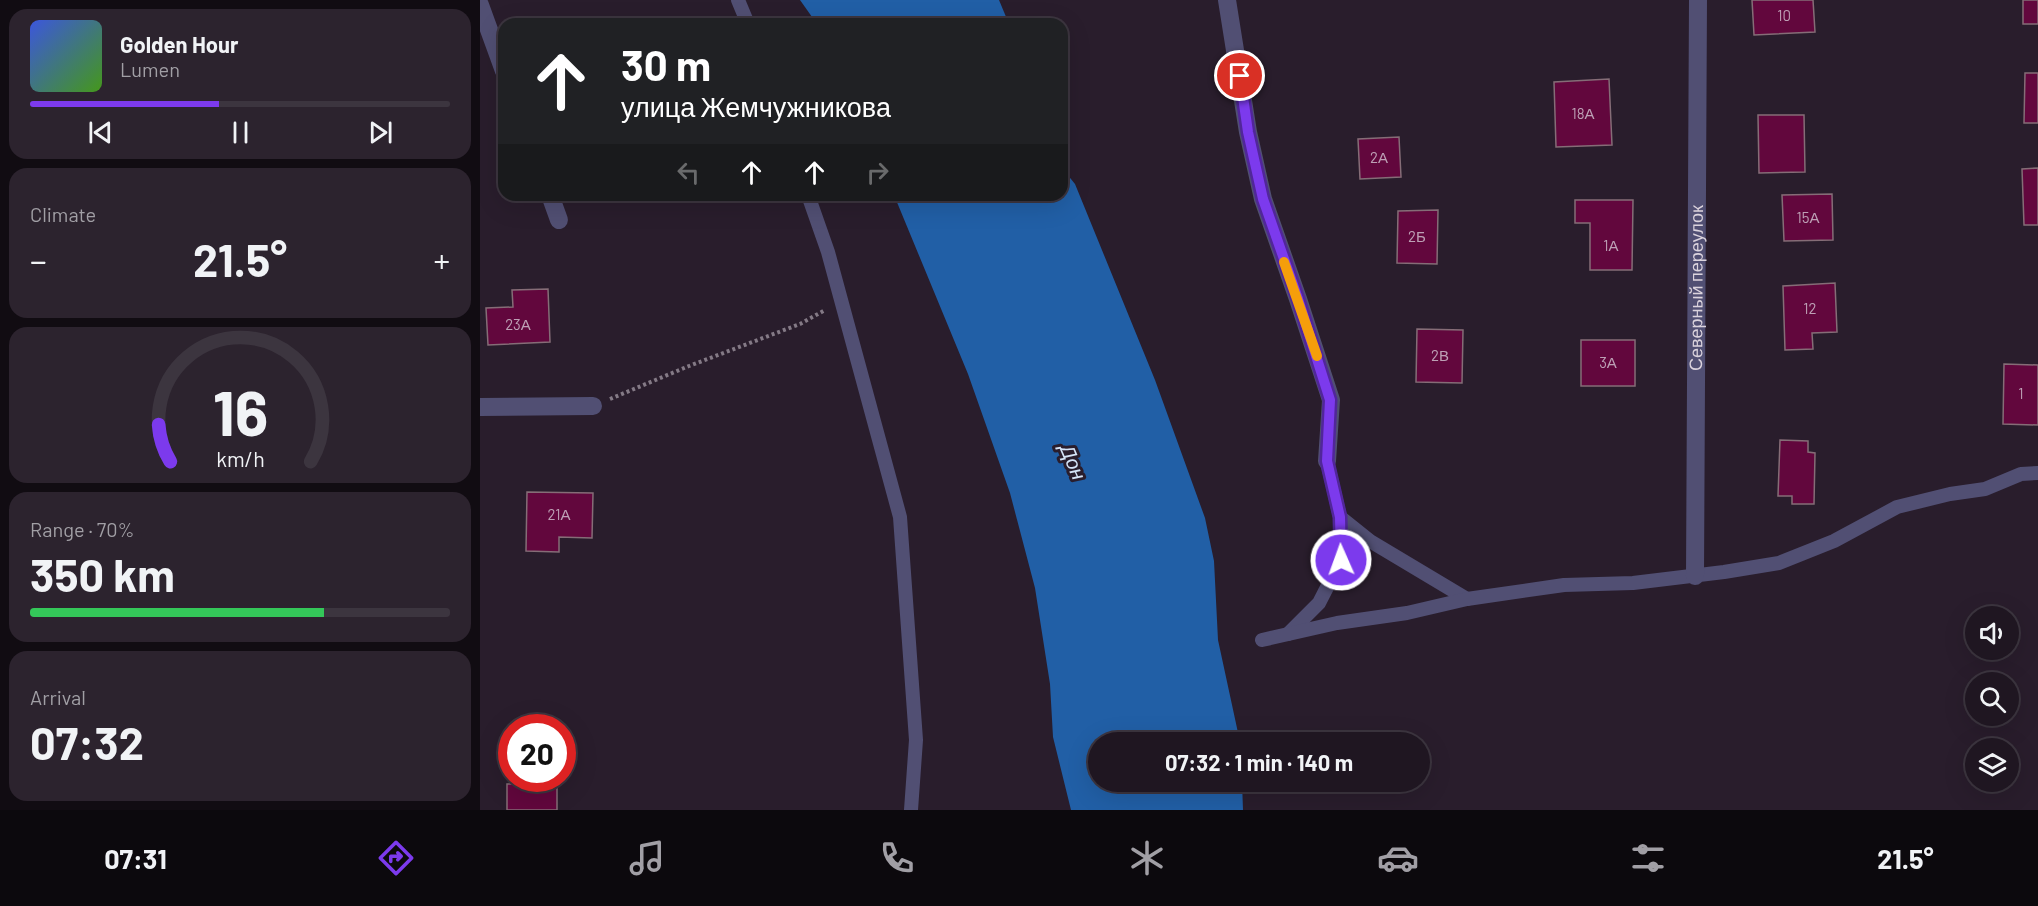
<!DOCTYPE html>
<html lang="en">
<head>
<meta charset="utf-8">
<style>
	body { margin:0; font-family:Barlow,sans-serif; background:#2c232e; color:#f1f3f6; height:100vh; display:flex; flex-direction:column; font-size:22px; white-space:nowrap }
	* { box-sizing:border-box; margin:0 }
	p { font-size:20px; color:#a19fa5 }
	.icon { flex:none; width:33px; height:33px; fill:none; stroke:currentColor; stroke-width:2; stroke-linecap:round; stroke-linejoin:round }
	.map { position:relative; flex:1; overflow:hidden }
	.sheet { display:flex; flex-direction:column; gap:9px; padding:9px; background:#110c12; width:480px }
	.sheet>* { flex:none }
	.top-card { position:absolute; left:18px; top:18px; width:570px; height:183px; border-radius:18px; box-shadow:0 6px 24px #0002,0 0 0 2px #3c353f; background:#202124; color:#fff; overflow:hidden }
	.controls { position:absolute; left:1485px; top:606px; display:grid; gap:12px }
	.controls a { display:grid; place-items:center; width:54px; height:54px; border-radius:50%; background:#1f1621; box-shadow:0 6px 24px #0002,0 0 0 2px #3c353f; font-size:30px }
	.speed { position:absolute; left:18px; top:714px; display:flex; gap:12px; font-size:30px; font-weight:700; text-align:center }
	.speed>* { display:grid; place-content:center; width:78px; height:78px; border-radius:50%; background:#1f1621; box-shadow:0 6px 24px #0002,0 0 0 2px #3c353f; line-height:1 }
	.speed .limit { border:9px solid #d22; background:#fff; color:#111 }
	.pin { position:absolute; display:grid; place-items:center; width:51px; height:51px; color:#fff; margin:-26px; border:3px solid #fff; border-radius:50%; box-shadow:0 2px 6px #0007 }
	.me { position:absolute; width:66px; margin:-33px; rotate:358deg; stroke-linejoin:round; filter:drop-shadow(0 0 4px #0008) }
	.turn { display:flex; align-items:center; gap:21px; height:126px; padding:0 24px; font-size:27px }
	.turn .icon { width:78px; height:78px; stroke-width:2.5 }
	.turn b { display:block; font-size:42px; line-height:51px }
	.lanes { display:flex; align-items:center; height:57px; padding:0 24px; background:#0003; justify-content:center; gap:30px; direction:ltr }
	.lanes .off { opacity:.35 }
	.big { font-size:45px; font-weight:700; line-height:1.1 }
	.sheet .tile { flex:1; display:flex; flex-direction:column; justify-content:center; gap:9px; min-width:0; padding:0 21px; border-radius:18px; background:#2c232e }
	.sheet .dial { align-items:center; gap:0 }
	.dial svg { height:156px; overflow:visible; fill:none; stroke:#3c353f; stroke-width:7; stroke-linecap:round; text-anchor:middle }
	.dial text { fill:#f1f3f6; stroke:none }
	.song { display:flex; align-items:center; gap:18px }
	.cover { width:72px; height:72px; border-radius:9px; background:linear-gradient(135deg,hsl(230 70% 55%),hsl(100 70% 35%)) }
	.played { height:6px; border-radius:3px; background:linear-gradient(90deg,#7c3aed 45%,#3c353f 45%) }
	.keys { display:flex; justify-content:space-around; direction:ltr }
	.heat { display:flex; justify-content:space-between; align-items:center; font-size:33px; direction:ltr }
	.charge { height:9px; border-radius:4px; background:linear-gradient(90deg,#34c759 70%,#3c353f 0) }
	.trip { position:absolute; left:608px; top:732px; width:342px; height:60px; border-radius:30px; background:#1f1621; box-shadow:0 6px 24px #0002,0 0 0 2px #3c353f; font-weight:700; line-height:60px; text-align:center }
	.tabs { display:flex; height:96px; justify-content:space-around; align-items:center; background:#0c090d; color:#a19fa5 }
	.tabs .icon { width:42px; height:42px }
	.tabs .active { color:#7c3aed }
	.tabs b { font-size:27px; color:#f1f3f6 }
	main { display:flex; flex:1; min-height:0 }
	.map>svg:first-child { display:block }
	.water { fill:#215fa6 }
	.building { fill:#62073d; stroke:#856d77; stroke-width:1.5 }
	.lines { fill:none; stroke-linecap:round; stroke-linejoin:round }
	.path { stroke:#847a86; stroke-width:4; stroke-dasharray:3 3; stroke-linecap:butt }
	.lane { stroke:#514f73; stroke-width:14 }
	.street { stroke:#514f73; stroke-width:18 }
	.route-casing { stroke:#51269a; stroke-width:15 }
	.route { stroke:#7c3aed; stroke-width:10 }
	.slow { stroke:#f59e0b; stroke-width:10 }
	.labels { text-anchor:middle; stroke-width:6; stroke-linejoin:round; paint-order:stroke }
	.number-label { font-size:15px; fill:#bda0b5 }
	.street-label { font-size:18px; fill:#dbd3dd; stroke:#291d2c }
	.water-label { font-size:20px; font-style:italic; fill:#d5e4f8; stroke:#291d2c }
</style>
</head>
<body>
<main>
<section class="sheet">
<div class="tile">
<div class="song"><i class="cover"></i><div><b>Golden Hour</b><p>Lumen</p></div></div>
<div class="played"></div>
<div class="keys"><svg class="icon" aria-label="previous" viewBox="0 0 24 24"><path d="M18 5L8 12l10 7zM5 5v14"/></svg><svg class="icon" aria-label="pause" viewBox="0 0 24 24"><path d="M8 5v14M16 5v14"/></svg><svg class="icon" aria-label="next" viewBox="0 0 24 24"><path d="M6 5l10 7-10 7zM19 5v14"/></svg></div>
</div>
<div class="tile"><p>Climate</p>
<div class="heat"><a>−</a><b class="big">21.5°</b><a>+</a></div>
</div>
<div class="tile dial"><svg viewBox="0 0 100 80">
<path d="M14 69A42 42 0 1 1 86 69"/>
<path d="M14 69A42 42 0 0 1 8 50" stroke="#7c3aed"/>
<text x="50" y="56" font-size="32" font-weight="700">16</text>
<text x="50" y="72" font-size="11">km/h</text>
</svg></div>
<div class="tile"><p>Range · 70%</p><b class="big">350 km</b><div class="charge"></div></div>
<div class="tile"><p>Arrival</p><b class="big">07:32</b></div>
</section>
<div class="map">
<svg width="1558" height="810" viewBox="0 0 1558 810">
	<rect width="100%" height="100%" fill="#291d2c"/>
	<!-- water -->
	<g class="water">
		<polygon points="320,0 519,0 529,24 337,24"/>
		<polygon points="582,168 595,184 675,380 725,518 734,561 738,640 760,742 618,742 618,782 762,782 763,810 591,810 573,737 570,684 555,588 530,493 488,374 414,195 582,195"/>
	</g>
	<!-- building -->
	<g class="building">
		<polygon points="1272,0 1333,0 1335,32 1274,35"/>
		<rect x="1543" y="0" width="15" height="24"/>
		<polygon points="1545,73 1558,73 1558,123 1544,123"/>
		<polygon points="1129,79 1132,145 1076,147 1074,82"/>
		<polygon points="1278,115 1324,115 1325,172 1279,173"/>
		<polygon points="919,137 921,177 880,179 878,139"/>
		<polygon points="1558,168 1558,225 1544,225 1542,169"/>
		<polygon points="1352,194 1353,240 1304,241 1302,195"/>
		<polygon points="1095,200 1153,200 1152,270 1110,270 1110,223 1095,223"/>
		<polygon points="958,210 957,264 917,263 918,211"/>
		<polygon points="1355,283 1357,332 1332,333 1333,349 1305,350 1303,286"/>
		<polygon points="68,289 70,342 8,345 6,308 33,307 32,290"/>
		<polygon points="937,329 983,330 982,383 936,382"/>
		<rect x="1101" y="340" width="54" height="46"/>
		<polygon points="1524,364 1558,365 1558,425 1523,424"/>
		<polygon points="1300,440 1328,441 1328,452 1335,453 1334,504 1312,504 1312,496 1298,496"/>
		<polygon points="47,492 113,493 112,538 79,537 79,552 46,551"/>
		<polygon points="77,783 77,810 27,810 27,784"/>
	</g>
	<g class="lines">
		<!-- path -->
		<polyline class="path" points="130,399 209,366 320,324 345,310"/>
		<!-- lane -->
		<g class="lane">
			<polyline points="258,0 268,24"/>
			<polyline points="328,195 348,252 420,517 436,740 431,810"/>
			<polyline points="847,461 860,517 890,541 987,599"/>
			<polyline points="808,634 839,603 861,560 860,517"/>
			<polyline points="782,640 857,623 927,613 987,599 1084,585 1153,583 1244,572 1299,563 1354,541 1417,507 1470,494 1505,489 1541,474 1558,473"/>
		</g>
		<!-- street -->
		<g class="street">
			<polyline points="747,0 768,132 783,199 818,299 851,400 847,461"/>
			<polyline points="0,5 24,71"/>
			<polyline points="70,195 79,220"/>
			<polyline points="0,407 113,406"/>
			<path id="s1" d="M1215,576L1218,0"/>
		</g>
	</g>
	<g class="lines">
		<!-- route casing -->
		<g class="route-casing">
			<polyline id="route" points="760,76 768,132 783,199 818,299 850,400 847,461 860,517 861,560"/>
		</g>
		<!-- route -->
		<use href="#route" class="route"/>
		<!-- slow -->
		<polyline class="slow" points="804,262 837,356"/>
	</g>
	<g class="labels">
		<!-- number labels -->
		<g class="number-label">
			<text x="1304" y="21">10</text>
			<text x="1103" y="119">18А</text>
			<text x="899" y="163">2А</text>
			<text x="1328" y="223">15А</text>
			<text x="937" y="242">2Б</text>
			<text x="1131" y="251">1А</text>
			<text x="1330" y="314">12</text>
			<text x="38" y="330">23А</text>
			<text x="960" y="361">2В</text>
			<text x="1128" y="368">3А</text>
			<text x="1541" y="399">1</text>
			<text x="79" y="520">21А</text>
		</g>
		<!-- street labels -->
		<g class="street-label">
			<text dy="6" stroke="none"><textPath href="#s1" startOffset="288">Северный переулок</textPath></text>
		</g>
		<!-- water labels -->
		<g class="water-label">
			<text transform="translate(593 462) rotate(67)" y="7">Дон</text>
		</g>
	</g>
</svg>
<div class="controls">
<a><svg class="icon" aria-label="sound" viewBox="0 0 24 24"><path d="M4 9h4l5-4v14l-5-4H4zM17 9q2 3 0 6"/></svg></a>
<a><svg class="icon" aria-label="search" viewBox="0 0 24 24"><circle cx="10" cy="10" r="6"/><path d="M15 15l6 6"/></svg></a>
<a><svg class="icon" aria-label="layers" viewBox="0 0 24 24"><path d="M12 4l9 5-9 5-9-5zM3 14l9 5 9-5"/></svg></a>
</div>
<div class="speed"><div class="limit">20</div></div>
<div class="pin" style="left:760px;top:76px;background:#d93025"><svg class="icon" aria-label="arrive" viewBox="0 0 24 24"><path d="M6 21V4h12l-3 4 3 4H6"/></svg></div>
<svg class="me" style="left:861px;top:560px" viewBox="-20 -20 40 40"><circle r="17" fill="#7c3aed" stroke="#fff" stroke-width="3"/><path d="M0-11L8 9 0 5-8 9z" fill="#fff"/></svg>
<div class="trip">07:32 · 1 min · 140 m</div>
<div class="top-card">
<div class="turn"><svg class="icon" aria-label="ahead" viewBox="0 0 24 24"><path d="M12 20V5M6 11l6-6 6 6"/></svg><div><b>30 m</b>улица Жемчужникова</div></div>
<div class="lanes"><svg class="icon off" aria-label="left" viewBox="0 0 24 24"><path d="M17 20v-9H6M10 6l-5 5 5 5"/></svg><svg class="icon" aria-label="ahead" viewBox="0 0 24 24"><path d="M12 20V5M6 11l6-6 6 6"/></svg><svg class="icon" aria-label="ahead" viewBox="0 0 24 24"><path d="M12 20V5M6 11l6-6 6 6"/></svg><svg class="icon off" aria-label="right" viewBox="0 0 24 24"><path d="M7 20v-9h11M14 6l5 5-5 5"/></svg></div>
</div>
</div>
</main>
<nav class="tabs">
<b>07:31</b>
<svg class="icon active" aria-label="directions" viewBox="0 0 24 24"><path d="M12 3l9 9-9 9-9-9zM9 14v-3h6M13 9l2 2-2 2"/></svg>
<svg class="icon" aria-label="music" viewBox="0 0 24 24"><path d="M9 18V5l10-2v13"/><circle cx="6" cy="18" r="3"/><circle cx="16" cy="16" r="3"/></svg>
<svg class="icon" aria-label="phone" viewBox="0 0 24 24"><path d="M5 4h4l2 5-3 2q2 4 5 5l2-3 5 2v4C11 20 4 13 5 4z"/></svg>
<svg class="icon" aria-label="climate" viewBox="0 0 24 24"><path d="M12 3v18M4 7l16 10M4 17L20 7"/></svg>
<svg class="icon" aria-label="car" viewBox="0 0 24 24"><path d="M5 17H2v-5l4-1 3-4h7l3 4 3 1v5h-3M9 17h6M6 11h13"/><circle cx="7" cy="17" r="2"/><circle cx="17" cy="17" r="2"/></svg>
<svg class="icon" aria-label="filters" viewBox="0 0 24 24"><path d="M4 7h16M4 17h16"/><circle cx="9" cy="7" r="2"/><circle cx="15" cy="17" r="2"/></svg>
<b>21.5°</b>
</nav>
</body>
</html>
